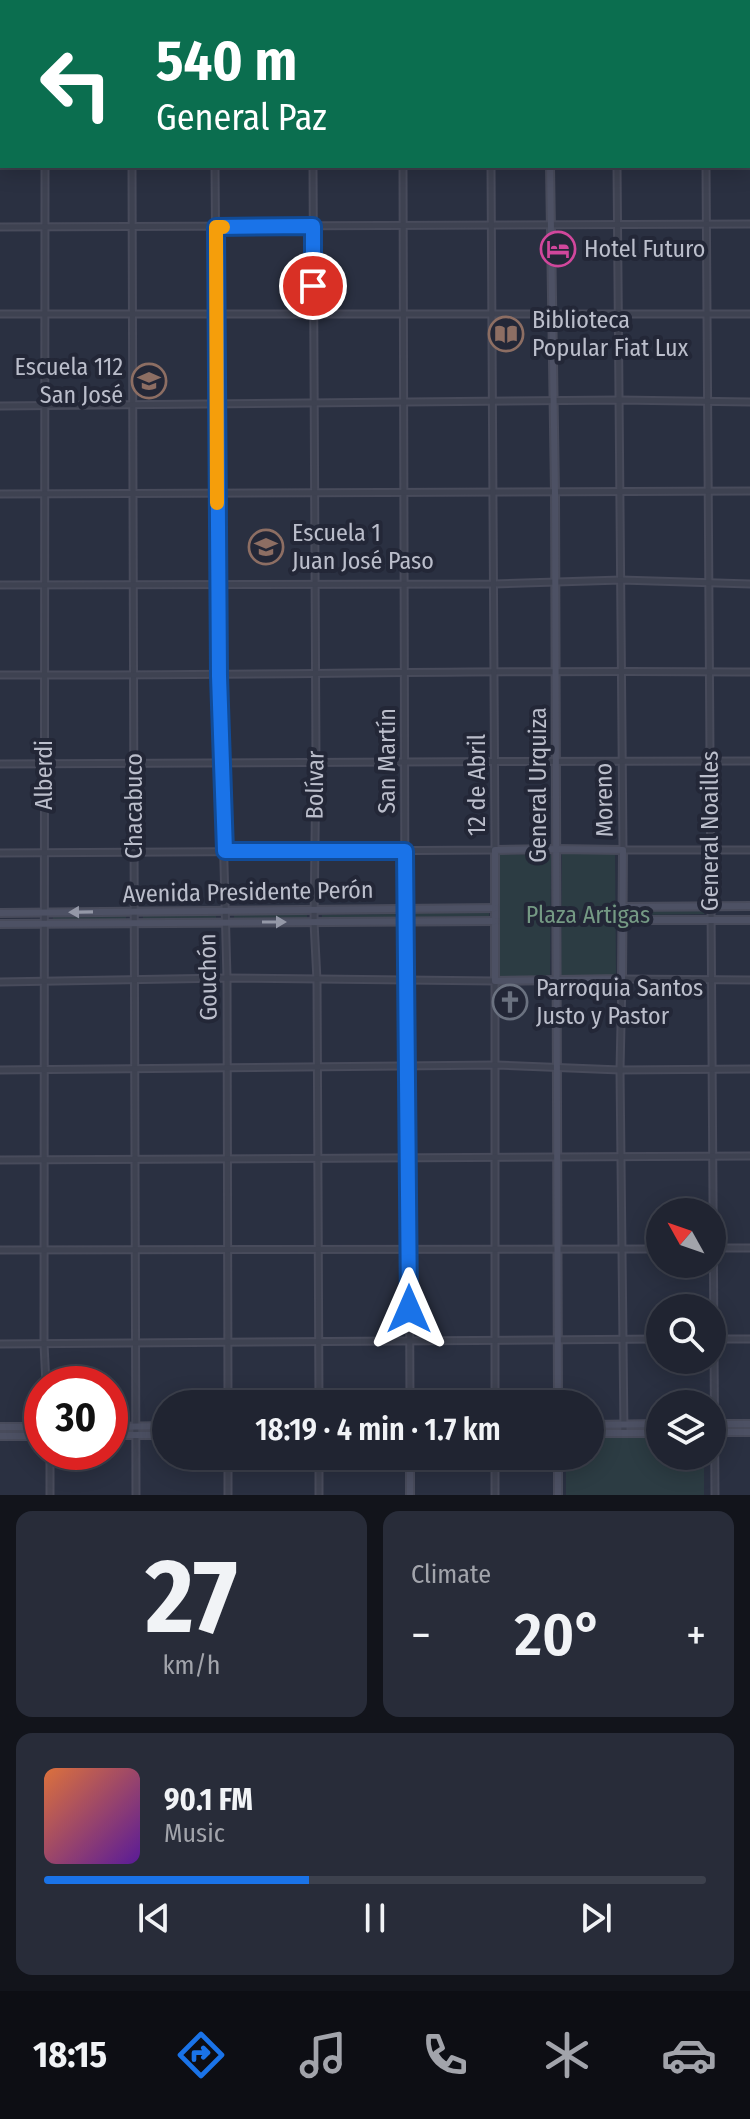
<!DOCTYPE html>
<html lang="en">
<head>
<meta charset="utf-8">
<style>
	body { margin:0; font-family:"Fira Sans Condensed",sans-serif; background:#282c39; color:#f1f3f6; height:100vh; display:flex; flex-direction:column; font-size:30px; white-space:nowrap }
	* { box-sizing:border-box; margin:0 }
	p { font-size:26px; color:#a2a4ab }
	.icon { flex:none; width:44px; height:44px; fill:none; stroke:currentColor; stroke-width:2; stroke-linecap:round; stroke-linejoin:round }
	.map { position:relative; height:1495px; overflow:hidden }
	.panel { display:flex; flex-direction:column; gap:16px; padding:16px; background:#12141b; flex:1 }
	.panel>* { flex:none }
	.top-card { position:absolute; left:0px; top:0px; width:750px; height:168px; box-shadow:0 4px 20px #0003,0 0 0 2px #3d414d; background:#0b6e4f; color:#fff; overflow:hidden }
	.needle { width:52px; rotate:310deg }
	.buttons { position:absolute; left:646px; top:1198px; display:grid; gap:16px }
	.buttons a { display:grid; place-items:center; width:80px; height:80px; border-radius:50%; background:#202431; box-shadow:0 4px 20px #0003,0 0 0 2px #3d414d; font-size:40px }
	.speed { position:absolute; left:24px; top:1366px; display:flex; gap:16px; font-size:40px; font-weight:700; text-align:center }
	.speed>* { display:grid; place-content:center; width:104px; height:104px; border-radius:50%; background:#202431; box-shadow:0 4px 20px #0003,0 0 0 2px #3d414d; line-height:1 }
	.speed .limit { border:12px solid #d22; background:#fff; color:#111 }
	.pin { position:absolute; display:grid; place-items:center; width:68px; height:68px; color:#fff; margin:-34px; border:4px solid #fff; border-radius:50%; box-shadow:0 2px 8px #0007 }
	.me { position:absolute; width:88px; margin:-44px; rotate:0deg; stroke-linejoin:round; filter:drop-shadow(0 0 6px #0008) }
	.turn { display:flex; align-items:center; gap:28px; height:168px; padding:0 24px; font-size:36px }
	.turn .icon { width:104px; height:104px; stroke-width:2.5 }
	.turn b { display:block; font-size:56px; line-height:68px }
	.big { font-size:60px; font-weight:600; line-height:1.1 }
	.panel .widget { flex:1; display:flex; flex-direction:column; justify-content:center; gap:12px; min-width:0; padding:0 28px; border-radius:16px; background:#282c39 }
	.panel .dial { align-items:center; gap:0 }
	.dial b { font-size:104px; line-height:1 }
	.song { display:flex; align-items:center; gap:24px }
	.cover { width:96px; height:96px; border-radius:12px; background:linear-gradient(135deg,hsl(20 70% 55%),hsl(270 70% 35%)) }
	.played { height:8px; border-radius:4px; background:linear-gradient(90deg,#1a73e8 40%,#3d414d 40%) }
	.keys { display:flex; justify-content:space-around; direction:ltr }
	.heat { display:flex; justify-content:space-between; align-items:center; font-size:44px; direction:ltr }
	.panel .tiles { flex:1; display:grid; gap:16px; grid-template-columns:1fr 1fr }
	.widget:last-child { grid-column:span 2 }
	.trip { position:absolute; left:152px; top:1390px; width:452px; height:80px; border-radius:40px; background:#202431; box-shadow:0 4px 20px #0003,0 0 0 2px #3d414d; font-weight:600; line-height:80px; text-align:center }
	.tabs { display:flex; height:128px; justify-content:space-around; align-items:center; background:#0d0e14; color:#a2a4ab }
	.tabs .icon { width:56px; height:56px }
	.tabs .active { color:#1a73e8 }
	.tabs b { font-size:36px; color:#f1f3f6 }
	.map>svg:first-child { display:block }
	.green { fill:#2c3c43 }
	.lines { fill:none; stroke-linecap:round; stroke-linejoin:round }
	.street-casing { stroke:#484b5b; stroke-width:9 }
	.secondary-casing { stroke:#484b5b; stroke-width:10 }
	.street { stroke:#3e4251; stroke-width:5 }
	.secondary { stroke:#4d5164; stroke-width:6 }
	.oneway { fill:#9498a7 }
	.route-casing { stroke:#114b97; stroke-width:20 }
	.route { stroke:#1a73e8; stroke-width:14 }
	.slow { stroke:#f59e0b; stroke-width:14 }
	.labels { text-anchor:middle; stroke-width:8; stroke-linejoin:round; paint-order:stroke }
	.poi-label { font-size:24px; fill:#bbbecb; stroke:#232737; text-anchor:start }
	.street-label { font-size:24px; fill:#bbbecb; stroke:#232737 }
	.park-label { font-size:24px; fill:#759a84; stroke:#232737 }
</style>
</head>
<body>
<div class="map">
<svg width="750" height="1495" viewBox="0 0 750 1495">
	<rect width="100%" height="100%" fill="#2a3041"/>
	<!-- green -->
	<g class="green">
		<polygon points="615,853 616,976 561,976 562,854"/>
		<polygon points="498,854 551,855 550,978 500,977"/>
		<polygon points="630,911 704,911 704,914 630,915"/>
		<polygon points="415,913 489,913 489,916 415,917"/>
		<polygon points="307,914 307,918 234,918 234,915"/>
		<polygon points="395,914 395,918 322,918 322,915"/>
		<polygon points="216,915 216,919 143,919 143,916"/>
		<rect x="53" y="916" width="73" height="3"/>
		<polygon points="590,1437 660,1437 660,1456 704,1456 704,1495 566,1495 566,1456 590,1456"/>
	</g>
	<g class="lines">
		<!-- street casing -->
		<g class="street-casing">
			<g id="street">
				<polyline points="312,0 312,2"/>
				<polyline points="403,0 403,2"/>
				<polyline points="490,0 490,2"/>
				<polyline points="616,0 616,2"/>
				<polyline points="706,2 706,0"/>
				<polyline points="748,44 750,44"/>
				<polyline points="748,130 750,130"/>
				<polyline points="0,138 2,138"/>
				<polyline points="45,166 44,1344 46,1384"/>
				<polyline points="132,166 136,1495"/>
				<polyline points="215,166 219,676 227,978 228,1404"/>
				<polyline points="313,166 316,762 314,922 317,980 319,1404"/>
				<polyline points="403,166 405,922 409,1156 410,1404"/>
				<polyline points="617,166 623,850 750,850"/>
				<polyline points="706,166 715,1495"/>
				<polyline points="0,227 750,224"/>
				<polyline points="0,314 750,314"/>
				<polyline points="0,406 620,400 750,402"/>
				<polyline points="0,494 750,491"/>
				<polyline points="0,585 494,584 621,580 750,584"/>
				<path d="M0,675C250,676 500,669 750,672"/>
				<path d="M0,764C250,761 500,762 750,761"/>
				<polyline points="0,853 495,850 491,166"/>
				<polyline points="0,982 227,978 495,981 495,1404"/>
				<polyline points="0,1070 496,1065 620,1070 750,1069"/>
				<polyline points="0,1160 750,1156"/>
				<polyline points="712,1248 750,1248"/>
				<polyline points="0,1250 660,1249"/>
				<polyline points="713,1339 750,1339"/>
				<polyline points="0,1344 660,1339"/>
				<polyline points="624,1433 620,1070 622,979 750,980"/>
				<polyline points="50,1452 50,1495"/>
				<polyline points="228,1456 228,1495"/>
				<polyline points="319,1495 319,1456"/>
				<polyline points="495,1495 495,1456"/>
			</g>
		</g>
		<!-- secondary casing -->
		<g class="secondary-casing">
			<g id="secondary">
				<polyline points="213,0 213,2"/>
				<polyline points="549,0 549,2"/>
				<polyline points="148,2 185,0"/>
				<polyline points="0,35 2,35"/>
				<polyline points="0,46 2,46"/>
				<polyline points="550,166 555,492 558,1404"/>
				<polygon points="556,849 623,850 622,979 495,981 495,850"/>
				<polyline points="623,907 750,906"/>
				<polyline points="0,913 495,908"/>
				<polyline points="622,920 750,920"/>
				<polyline points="0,924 495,921"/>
				<polyline points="712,1424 750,1424"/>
				<polyline points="590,1425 660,1424"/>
				<polyline points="0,1427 42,1427"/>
				<polyline points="110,1427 166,1426"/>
				<polyline points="712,1432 750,1432"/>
				<polyline points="590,1433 660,1433"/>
				<polyline points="110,1435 166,1435"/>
				<polyline points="0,1436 42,1436"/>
				<polyline points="410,1456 410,1495"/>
				<polyline points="558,1456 558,1495"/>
			</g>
		</g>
		<!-- street -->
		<use href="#street" class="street"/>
		<!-- secondary -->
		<use href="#secondary" class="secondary"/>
	</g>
	<!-- one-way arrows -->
	<defs><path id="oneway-solid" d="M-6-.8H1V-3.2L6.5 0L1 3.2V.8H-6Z" transform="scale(2)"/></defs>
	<g class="oneway">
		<use href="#oneway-solid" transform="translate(81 912) rotate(179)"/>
		<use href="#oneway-solid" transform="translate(274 922)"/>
	</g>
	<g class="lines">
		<!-- route casing -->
		<g class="route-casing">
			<polyline id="route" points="313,286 313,226 216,227 219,676 225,851 405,851 409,1309"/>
		</g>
		<!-- route -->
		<use href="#route" class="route"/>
		<!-- slow -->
		<polyline class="slow" points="217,503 216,227 223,227"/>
	</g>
	<!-- icons -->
	<defs>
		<g id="hotel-ring" transform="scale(1.8)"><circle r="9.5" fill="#232737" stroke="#d1479c" stroke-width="1.5"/><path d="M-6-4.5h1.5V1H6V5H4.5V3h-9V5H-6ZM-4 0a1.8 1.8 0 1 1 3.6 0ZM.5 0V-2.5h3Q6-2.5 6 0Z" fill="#d1479c"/></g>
		<g id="library-ring" transform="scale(1.8)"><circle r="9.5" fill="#232737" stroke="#8d6e63" stroke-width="1.5"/><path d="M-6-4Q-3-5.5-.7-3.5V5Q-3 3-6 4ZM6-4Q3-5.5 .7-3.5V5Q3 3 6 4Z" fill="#8d6e63"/></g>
		<g id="school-ring" transform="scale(1.8)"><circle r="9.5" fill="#232737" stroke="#8d6e63" stroke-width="1.5"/><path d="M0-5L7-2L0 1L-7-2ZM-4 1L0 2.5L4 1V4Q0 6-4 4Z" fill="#8d6e63"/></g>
		<g id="church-ring" transform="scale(1.8)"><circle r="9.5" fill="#232737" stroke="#6b7280" stroke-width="1.5"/><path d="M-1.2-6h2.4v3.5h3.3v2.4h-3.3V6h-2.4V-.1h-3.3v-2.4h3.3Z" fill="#6b7280"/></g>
	</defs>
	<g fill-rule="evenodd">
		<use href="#hotel-ring" x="558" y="249"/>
		<use href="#library-ring" x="506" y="334"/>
		<use href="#school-ring" x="149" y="381"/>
		<use href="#school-ring" x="266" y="547"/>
		<use href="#church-ring" x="510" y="1002"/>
	</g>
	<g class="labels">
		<!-- poi labels -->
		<g class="poi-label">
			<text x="584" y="257">Hotel Futuro</text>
			<text x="532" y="328">Biblioteca<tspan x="532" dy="28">Popular Fiat Lux</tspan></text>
			<text x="123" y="375" text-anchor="end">Escuela 112<tspan x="123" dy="28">San José</tspan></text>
			<text x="292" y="541">Escuela 1<tspan x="292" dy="28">Juan José Paso</tspan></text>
			<text x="536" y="996">Parroquia Santos<tspan x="536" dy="28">Justo y Pastor</tspan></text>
		</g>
		<!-- street labels -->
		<g class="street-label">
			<text transform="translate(387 761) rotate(-90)" y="8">San Martín</text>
			<text transform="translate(44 775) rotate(-90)" y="8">Alberdi</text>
			<text transform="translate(315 785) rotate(-89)" y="8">Bolívar</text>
			<text transform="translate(477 785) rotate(-90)" y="8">12 de Abril</text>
			<text transform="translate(538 785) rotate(-90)" y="8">General Urquiza</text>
			<text transform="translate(604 800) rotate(-91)" y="8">Moreno</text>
			<text transform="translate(134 806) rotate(-90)" y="8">Chacabuco</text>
			<text transform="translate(710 831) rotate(-90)" y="8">General Noailles</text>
			<text transform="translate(248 892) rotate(-1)" y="8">Avenida Presidente Perón</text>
			<text transform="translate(208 977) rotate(-91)" y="8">Gouchón</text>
		</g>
		<!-- park labels -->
		<g class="park-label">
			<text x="588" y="923">Plaza Artigas</text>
		</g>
	</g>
</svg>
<div class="buttons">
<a><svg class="needle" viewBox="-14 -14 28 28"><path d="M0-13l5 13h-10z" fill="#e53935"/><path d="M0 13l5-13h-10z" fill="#a2a4ab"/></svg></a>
<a><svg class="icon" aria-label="search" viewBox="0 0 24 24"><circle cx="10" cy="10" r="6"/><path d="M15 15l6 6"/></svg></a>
<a><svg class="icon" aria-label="layers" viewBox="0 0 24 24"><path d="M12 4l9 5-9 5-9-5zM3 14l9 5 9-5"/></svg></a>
</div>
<div class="speed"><div class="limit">30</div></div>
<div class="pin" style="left:313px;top:286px;background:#d93025"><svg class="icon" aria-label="arrive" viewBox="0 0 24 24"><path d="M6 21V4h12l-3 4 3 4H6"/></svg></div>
<svg class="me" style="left:409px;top:1309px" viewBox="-20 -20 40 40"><path d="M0-17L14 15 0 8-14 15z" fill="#1a73e8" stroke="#fff" stroke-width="4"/></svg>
<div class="trip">18:19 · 4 min · 1.7 km</div>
<div class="top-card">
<div class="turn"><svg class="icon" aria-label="left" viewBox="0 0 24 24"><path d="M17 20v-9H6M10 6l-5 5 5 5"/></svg><div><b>540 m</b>General Paz</div></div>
</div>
</div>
<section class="panel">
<div class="tiles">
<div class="widget dial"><b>27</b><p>km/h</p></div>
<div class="widget"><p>Climate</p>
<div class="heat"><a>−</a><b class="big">20°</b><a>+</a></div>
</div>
<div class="widget">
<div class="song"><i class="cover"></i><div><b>90.1 FM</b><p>Music</p></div></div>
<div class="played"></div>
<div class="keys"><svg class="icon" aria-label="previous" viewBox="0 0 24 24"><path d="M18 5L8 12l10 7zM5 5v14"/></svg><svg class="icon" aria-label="pause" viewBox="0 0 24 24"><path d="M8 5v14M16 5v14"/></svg><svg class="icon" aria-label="next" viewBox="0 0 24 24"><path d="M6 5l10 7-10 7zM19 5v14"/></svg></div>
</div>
</div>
</section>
<nav class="tabs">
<b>18:15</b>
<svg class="icon active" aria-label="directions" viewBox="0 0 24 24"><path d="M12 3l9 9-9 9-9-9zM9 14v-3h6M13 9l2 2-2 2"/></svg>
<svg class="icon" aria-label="music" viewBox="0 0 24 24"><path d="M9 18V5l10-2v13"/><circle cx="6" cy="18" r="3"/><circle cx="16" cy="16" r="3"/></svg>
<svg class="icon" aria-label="phone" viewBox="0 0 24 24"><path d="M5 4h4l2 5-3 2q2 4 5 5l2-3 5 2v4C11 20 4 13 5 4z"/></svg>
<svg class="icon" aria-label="climate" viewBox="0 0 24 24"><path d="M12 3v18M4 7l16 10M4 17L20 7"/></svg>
<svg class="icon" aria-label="car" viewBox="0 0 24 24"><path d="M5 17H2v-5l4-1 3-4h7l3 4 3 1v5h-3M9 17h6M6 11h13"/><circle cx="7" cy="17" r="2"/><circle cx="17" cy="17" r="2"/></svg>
</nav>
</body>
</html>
